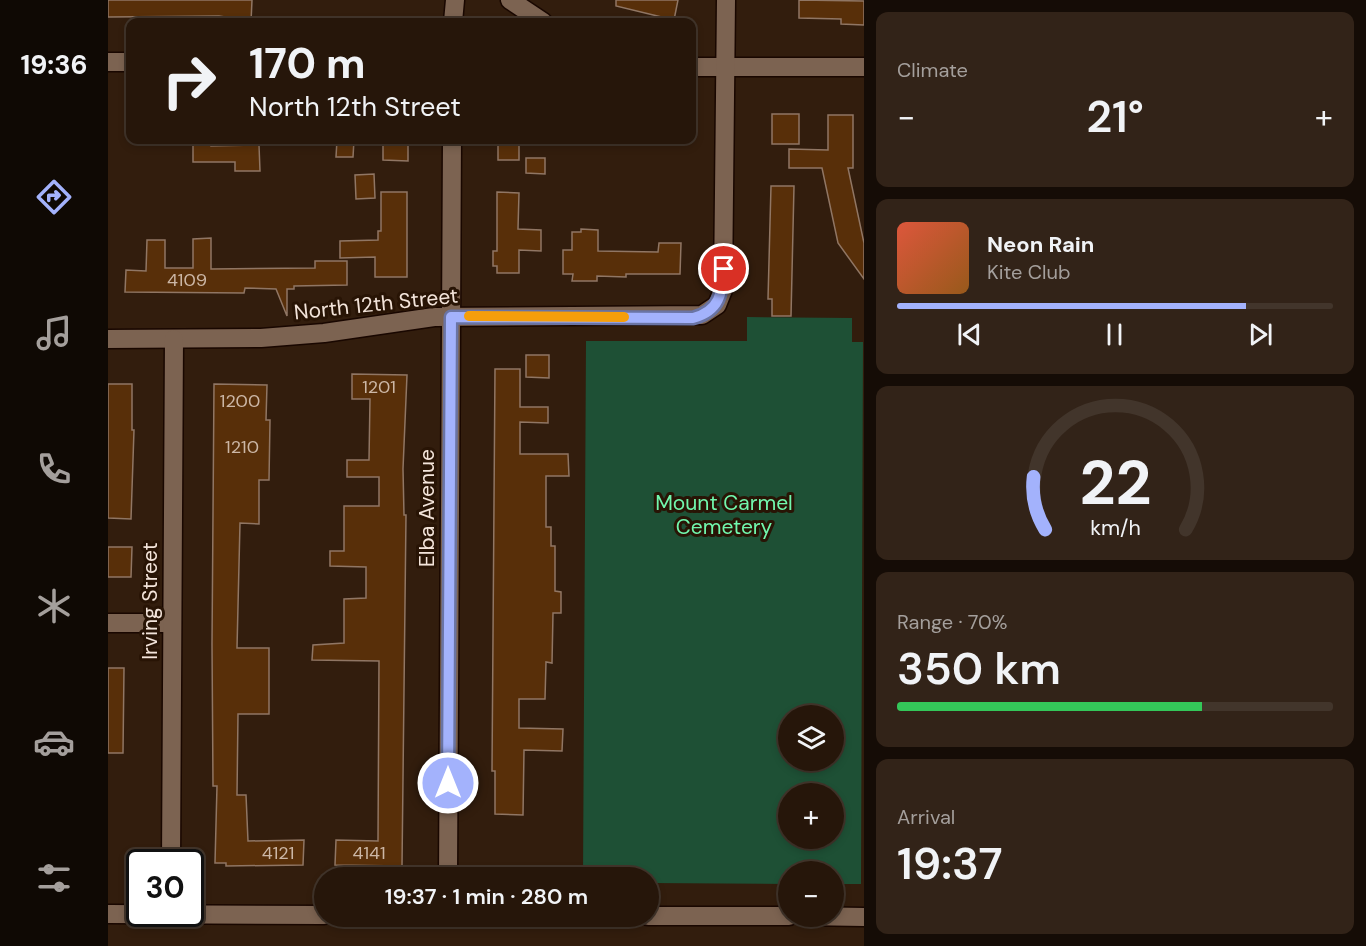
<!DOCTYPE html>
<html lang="en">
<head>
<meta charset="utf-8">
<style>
	body { margin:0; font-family:"DM Sans",sans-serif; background:#322318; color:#f1f3f6; height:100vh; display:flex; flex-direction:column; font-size:22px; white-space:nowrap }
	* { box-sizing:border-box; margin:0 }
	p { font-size:20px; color:#a49f9c }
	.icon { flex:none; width:33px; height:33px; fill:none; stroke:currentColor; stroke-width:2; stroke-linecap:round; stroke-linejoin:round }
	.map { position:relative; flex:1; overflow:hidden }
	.side { display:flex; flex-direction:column; gap:12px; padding:12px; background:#150c06; width:502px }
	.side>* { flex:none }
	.banner { position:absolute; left:18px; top:18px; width:570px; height:126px; border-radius:12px; box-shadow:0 3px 9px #0003,0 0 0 2px #42352b; background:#26160a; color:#f1f3f6; overflow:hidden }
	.controls { position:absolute; left:670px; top:705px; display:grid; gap:12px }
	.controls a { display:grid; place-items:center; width:66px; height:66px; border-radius:50%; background:#26160a; box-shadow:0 3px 9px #0003,0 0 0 2px #42352b; font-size:30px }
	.speed { position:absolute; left:18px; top:849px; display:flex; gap:12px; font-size:30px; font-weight:700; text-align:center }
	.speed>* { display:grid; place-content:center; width:78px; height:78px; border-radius:50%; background:#26160a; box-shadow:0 3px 9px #0003,0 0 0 2px #42352b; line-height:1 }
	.speed .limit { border:3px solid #111; border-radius:9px; background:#fff; color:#111 }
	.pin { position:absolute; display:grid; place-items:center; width:51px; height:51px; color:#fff; margin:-26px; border:3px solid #fff; border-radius:50%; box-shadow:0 2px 6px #0007 }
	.me { position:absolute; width:66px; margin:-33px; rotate:0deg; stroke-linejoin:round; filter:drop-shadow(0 0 4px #0008) }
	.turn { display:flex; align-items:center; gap:21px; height:126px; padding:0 24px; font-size:27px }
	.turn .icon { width:78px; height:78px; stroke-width:2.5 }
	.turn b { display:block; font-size:42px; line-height:51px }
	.big { font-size:45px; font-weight:600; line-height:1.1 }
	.side .widget { flex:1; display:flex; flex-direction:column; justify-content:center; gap:9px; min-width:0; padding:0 21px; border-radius:12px; background:#322318 }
	.side .dial { align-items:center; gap:0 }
	.dial svg { height:156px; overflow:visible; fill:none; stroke:#42352b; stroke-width:7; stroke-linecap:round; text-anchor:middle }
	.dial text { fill:#f1f3f6; stroke:none }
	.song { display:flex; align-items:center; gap:18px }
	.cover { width:72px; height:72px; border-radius:9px; background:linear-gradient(135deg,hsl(10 70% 55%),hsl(30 70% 35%)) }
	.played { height:6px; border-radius:3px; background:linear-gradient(90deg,#a3b2fc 80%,#42352b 80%) }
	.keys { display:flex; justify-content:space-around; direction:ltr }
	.heat { display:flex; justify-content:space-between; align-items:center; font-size:33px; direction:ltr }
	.charge { height:9px; border-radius:4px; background:linear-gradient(90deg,#34c759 70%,#42352b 0) }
	.trip { position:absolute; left:206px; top:867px; width:345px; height:60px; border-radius:30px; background:#26160a; box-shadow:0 3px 9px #0003,0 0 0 2px #42352b; font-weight:600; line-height:60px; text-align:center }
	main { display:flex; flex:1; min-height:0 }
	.tab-bar { display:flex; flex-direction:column; width:108px; justify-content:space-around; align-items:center; background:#0f0904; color:#a49f9c }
	.tab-bar .icon { width:42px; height:42px }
	.tab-bar .on { color:#a3b2fc }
	.tab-bar b { font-size:27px; color:#f1f3f6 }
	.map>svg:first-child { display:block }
	.green { fill:#1e5035; fill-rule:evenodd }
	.building { fill:#582f09; stroke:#907664; stroke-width:1.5 }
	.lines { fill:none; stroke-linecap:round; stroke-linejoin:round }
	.minor-casing { stroke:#190700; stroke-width:21 }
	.secondary-casing { stroke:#190700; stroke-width:21 }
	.minor { stroke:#7c6351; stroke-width:18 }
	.secondary { stroke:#7c6351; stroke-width:18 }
	.route-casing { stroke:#6a74a4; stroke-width:15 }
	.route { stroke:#a3b2fc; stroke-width:10 }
	.slow { stroke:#f59e0b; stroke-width:10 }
	.labels { text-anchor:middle; stroke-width:6; stroke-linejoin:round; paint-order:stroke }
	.number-label { font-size:18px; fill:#ccb7a6 }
	.street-label { font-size:21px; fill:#f3e4da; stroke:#281405 }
	.park-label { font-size:21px; fill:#71f7ad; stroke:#281405 }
</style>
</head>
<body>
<main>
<nav class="tab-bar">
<b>19:36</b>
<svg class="icon on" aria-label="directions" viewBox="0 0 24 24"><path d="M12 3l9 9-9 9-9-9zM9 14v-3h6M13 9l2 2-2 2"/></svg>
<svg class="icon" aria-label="music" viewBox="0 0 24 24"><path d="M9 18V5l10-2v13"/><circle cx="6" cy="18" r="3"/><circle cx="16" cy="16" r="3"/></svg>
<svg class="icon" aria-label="phone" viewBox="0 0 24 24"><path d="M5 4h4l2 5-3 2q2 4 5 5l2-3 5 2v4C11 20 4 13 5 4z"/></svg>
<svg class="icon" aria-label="climate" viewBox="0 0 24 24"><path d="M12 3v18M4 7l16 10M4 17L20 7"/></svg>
<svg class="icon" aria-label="car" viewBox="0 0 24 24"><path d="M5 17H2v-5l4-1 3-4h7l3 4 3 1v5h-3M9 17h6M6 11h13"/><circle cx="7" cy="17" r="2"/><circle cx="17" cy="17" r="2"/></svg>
<svg class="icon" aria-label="filters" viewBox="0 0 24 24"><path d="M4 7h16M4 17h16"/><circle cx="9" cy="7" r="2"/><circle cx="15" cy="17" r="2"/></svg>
</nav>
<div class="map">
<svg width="756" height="946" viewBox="0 0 756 946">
	<rect width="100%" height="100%" fill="#321d0d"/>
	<!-- green -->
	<path class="green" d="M639,317L744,318V342H755L753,884H726V872H681V884L540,883V878L475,877L478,341H639ZM681,716H726V760H681ZM681,794H726V838H681Z"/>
	<!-- building -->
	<g class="building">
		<polygon points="0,0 144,0 143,22 123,22 123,18 111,16 0,17"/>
		<polygon points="508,0 570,0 566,20 508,6"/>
		<polygon points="691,0 756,1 756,25 733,24 733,19 691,18"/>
		<rect x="664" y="114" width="27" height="30"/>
		<polygon points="720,115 745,115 745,168 740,168 756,243 756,279 730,243 714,168 681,168 681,149 720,150"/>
		<polygon points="229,140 246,140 245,157 228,157"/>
		<polygon points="275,140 300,140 300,161 275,160"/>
		<rect x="390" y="140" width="21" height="20"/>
		<polygon points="85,143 103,143 103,146 151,145 152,171 127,171 127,162 85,162"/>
		<polygon points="418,158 437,158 437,174 418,173"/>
		<polygon points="266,174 267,198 248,199 247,175"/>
		<polygon points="663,186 686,186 683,316 664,316 664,299 660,299"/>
		<polygon points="273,192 299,192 299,277 267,277 267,257 232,258 232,241 270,240 270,231 273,231"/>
		<polygon points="389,192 411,193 410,229 433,230 433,251 411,250 411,273 389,273 389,266 385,266 385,251 389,251"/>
		<polygon points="473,229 490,230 490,251 550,252 551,243 573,243 572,274 518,274 518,277 489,276 489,281 464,281 465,274 455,274 455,250 464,250 464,232 473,232"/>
		<polygon points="103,238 103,269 207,268 207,261 239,261 239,285 186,286 186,289 179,289 179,316 168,289 137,288 136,293 17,292 18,270 38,271 39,240 57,240 57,268 85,268 85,239"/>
		<polygon points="418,355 441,355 441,378 418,377"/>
		<polygon points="387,369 412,369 412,407 440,407 440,423 412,422 412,454 460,454 461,476 438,476 438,527 443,527 443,546 447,546 447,591 453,592 453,613 445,613 444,663 438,662 437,699 411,699 411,728 455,729 454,751 416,750 415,815 387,814 387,771 384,771"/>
		<polygon points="244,374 299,375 295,469 296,515 298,515 294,866 227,865 228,840 270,841 271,661 204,660 205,645 236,643 236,599 258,598 258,567 222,566 222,551 236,551 236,506 271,506 271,477 239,477 239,460 261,460 262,399 244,399"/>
		<polygon points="0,384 24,384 24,430 26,430 23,519 0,518"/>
		<polygon points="106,384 159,385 158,420 162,420 161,480 151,480 151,524 132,523 129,648 161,648 161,714 130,714 129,795 138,795 140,841 196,840 195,865 118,866 118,863 107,863 109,786 105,786 104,644"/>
		<polygon points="0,547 24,547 23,577 0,577"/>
		<polygon points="0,668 16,668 15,753 0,753"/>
	</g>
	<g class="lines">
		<!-- minor casing -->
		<g class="minor-casing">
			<g id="minor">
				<polyline points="402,0 435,22"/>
				<polyline points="345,22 347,0"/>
				<polyline points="0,62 22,62"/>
				<polyline points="584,67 756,67"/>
				<polyline points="0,339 153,338 216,333 326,317 594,315 609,305 615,290 618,0"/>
				<polyline points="0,623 64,623"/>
				<polyline points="63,862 66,339"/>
				<polyline points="340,878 344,140"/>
			</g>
		</g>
		<!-- secondary casing -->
		<g class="secondary-casing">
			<g id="secondary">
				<polyline points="0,914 216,915"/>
				<polyline points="540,916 681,916"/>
				<polyline points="694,916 756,917"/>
			</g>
		</g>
		<!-- minor -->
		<use href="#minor" class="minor"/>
		<!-- secondary -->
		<use href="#secondary" class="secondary"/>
	</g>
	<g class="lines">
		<!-- route casing -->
		<g class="route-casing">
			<path id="route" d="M340,783L343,317L585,318C612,311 614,293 616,269"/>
		</g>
		<!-- route -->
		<use href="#route" class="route"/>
		<!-- slow -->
		<polyline class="slow" points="361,316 516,317"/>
	</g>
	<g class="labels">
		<!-- number labels -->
		<g class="number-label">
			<text x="79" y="286">4109</text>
			<text x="271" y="393">1201</text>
			<text x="132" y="407">1200</text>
			<text x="134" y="453">1210</text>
			<text x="170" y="859">4121</text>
			<text x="261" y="859">4141</text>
		</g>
		<!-- street labels -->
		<g class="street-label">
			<text transform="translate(268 304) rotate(-6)" y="7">North 12th Street</text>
			<text transform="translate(319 508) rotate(-90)" y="7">Elba Avenue</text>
			<text transform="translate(42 601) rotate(-90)" y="7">Irving Street</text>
		</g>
		<!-- park labels -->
		<g class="park-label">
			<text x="616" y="510">Mount Carmel<tspan x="616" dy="24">Cemetery</tspan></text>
		</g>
	</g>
</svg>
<div class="controls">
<a><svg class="icon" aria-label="layers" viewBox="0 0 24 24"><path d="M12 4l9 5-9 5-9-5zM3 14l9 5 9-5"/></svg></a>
<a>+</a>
<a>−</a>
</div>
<div class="speed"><div class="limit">30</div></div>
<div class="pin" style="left:616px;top:269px;background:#d93025"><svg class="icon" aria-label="arrive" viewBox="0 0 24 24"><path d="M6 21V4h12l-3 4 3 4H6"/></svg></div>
<svg class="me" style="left:340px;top:783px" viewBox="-20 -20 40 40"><circle r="17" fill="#a3b2fc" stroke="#fff" stroke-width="3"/><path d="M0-11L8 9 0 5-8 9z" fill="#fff"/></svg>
<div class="trip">19:37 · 1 min · 280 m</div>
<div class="banner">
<div class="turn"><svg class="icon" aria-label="right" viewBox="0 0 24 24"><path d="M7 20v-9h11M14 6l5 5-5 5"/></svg><div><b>170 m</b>North 12th Street</div></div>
</div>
</div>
<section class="side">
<div class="widget"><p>Climate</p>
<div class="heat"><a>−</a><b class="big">21°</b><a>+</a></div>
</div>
<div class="widget">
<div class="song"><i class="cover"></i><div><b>Neon Rain</b><p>Kite Club</p></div></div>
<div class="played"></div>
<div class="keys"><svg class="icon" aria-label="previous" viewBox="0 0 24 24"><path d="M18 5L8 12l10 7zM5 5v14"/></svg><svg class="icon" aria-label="pause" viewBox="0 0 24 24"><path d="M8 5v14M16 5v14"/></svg><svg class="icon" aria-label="next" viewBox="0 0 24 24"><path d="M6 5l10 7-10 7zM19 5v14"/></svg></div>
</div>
<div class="widget dial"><svg viewBox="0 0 100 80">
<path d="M14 69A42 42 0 1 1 86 69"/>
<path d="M14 69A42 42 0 0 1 8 42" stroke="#a3b2fc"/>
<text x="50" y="56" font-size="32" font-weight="700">22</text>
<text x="50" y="72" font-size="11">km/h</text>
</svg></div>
<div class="widget"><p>Range · 70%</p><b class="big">350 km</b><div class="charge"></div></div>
<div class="widget"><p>Arrival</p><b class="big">19:37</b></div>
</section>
</main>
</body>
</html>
